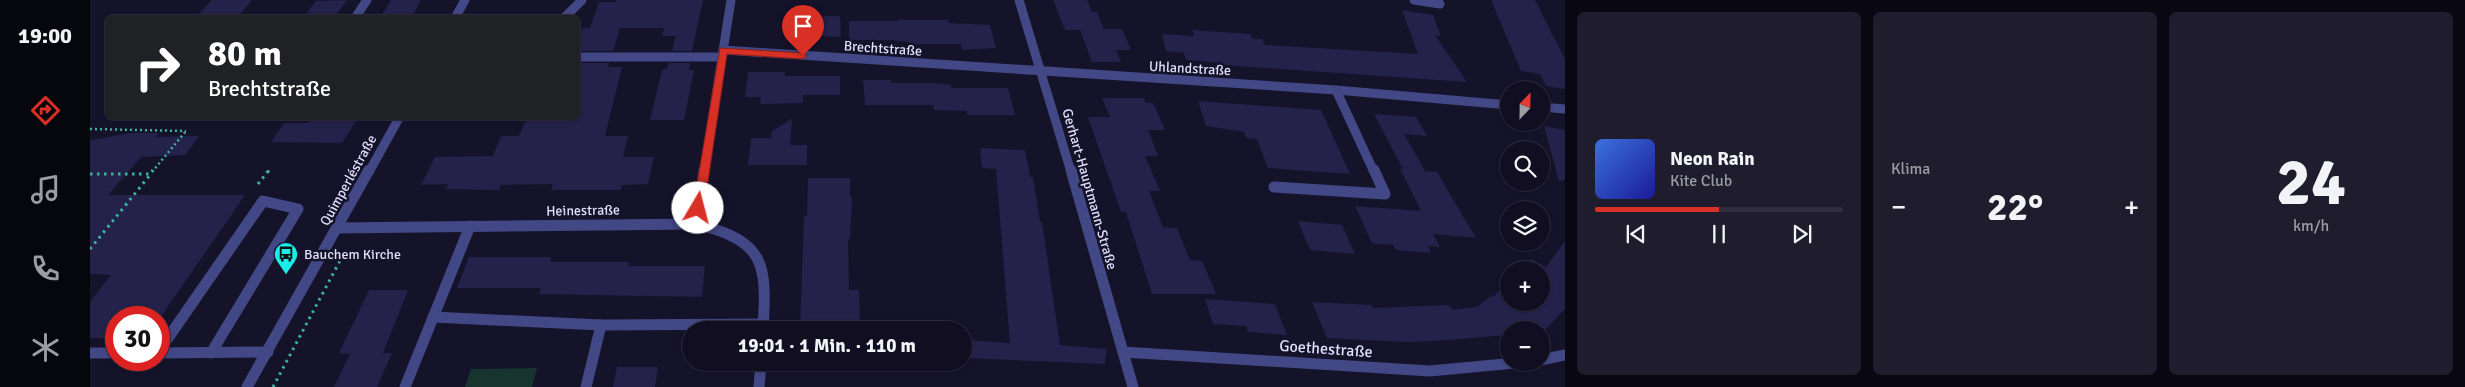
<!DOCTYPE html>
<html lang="de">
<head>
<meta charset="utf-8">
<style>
	body { margin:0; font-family:Signika,sans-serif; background:#1e1c2d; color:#f1f3f6; height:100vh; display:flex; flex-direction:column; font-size:19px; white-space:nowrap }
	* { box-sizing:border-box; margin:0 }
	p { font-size:16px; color:#9c9ca5 }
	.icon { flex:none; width:28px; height:28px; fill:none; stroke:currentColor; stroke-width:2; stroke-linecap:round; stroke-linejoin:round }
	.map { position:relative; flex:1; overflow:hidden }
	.drawer { display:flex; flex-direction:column; gap:12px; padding:12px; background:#090812; width:900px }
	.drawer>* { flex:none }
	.banner { position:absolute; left:15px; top:15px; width:475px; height:105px; border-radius:8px; box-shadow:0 1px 4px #0004,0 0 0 1px #302e3e; background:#202124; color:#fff; overflow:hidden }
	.needle { width:32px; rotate:22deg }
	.controls { position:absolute; left:1410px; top:81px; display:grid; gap:10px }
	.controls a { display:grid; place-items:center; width:50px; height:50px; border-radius:50%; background:#100e20; box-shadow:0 1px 4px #0004,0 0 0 1px #302e3e; font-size:25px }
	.speed { position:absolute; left:15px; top:306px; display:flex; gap:10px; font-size:25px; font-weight:700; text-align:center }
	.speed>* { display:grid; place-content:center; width:65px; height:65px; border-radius:50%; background:#100e20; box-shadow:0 1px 4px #0004,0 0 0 1px #302e3e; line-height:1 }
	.speed .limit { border:8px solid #d22; background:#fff; color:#111 }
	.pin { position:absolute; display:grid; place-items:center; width:42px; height:42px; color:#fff; margin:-51px -21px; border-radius:50% 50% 50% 0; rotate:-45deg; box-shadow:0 0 5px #0007 }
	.pin .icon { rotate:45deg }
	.me { position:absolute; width:55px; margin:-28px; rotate:8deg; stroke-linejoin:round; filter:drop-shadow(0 0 4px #0008) }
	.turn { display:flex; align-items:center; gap:18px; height:105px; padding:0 20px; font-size:22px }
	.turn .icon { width:65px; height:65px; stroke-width:2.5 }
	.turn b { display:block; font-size:35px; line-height:42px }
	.big { font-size:38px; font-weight:700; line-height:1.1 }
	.drawer .widget { flex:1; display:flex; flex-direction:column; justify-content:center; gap:8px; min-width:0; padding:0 18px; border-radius:8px; background:#1e1c2d }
	.drawer .dial { align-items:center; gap:0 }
	.dial b { font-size:65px; line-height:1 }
	.song { display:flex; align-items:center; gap:15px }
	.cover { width:60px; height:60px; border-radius:8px; background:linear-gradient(135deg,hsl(220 70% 55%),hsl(240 70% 35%)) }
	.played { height:5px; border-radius:2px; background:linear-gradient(90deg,#d93025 50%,#302e3e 50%) }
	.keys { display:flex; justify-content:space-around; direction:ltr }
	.heat { display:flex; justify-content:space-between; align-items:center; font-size:28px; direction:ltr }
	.drawer .tiles { flex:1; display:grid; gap:12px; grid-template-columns:repeat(3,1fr) }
	.trip { position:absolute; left:592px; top:321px; width:290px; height:50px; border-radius:25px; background:#100e20; box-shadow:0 1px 4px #0004,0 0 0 1px #302e3e; font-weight:700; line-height:50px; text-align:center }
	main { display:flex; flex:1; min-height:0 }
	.tabs { display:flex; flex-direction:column; width:90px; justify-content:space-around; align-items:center; background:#06060d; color:#9c9ca5 }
	.tabs .icon { width:35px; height:35px }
	.tabs .active { color:#d93025 }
	.tabs b { font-size:22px; color:#f1f3f6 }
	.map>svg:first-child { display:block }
	.green { fill:#17342f }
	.building { fill:#24214a }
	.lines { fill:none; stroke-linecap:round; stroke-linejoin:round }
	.path-far1 { stroke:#3bb49e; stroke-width:2.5; stroke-dasharray:2 3; stroke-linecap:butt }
	.path { stroke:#3bb49e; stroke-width:3; stroke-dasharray:2.5 4.5; stroke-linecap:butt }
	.lane-far1 { stroke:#424885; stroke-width:9 }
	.lane { stroke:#424885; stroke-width:11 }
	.street-far1 { stroke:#424885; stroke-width:9 }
	.street { stroke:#424885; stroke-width:11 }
	.route { fill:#d93025; stroke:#8d1f18 }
	.labels { text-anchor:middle; stroke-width:5; stroke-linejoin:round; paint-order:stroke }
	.street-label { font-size:14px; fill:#dfdffc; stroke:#15132a }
	.poi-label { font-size:14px; fill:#dfdffc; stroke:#15132a; text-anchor:start }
	.near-street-label { font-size:16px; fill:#dfdffc; stroke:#15132a }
</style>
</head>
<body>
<main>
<nav class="tabs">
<b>19:00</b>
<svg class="icon active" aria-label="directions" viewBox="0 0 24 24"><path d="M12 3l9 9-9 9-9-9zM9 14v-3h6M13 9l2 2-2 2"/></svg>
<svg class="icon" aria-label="music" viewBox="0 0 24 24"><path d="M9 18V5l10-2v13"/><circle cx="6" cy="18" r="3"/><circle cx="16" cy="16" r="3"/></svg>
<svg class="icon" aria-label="phone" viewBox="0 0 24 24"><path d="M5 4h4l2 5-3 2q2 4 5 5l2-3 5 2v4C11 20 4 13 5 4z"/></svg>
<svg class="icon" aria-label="climate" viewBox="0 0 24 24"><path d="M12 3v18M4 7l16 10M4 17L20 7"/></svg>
</nav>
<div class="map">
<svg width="1475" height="387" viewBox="0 0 1475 387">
	<rect width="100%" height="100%" fill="#15132a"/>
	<!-- green -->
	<polygon class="green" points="447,368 442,387 375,387 381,369"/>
	<!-- building -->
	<g class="building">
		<polygon points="122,0 162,0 147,18 105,18"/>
		<polygon points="257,0 244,18 213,18 226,1"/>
		<polygon points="301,0 331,0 321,18 290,18"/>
		<polygon points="526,0 613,0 602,51 582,51 586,36 572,36 574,28 530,28 523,51 488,51 488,42 492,28 500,28 509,2 526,2"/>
		<polygon points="963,0 997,0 1002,12 1007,12 1014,29 1032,29 1041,50 1026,50 1031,62 1002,62 990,30 975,30"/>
		<polygon points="1401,0 1445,0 1475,59 1475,89 1456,86 1450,74 1431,71"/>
		<polygon points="1312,10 1343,15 1351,36 1345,35 1377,82 1133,65 1133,63 1096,60 1094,53 1076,51 1072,34 1104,36 1102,30 1160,34 1162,39 1172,39 1175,45 1328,54"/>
		<polygon points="750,16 751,37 699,35 700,17"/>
		<polygon points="808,20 858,20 859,23 900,25 906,48 872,50 871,44 819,44 819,42 801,40 759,40 759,21 809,21"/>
		<polygon points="488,63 519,63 518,67 532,67 515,136 538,136 533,157 564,157 558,184 532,185 531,190 461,190 463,184 411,185 409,190 355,189 358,184 331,185 345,157 403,156 411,136 429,136 437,118 488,118"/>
		<polygon points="579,63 600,63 599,70 604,70 594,120 560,120 572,70 577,69"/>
		<polygon points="658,72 695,72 695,76 750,76 750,95 713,95 713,103 670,104 671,97 655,97"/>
		<polygon points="773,80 801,80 801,83 846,83 861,85 862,88 918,88 925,115 877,115 877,111 844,110 843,105 775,105"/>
		<polygon points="1012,98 1054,98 1056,103 1063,103 1075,130 1058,130 1068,156 1055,156 1070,191 1059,191 1073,227 1087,228 1100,260 1112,261 1126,294 1062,294 1036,212 1031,212 998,117 1020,117"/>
		<polygon points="1108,101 1231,110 1260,174 1178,168 1167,139 1156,138 1154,132 1116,126"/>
		<polygon points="1284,114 1326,117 1337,136 1314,134 1335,171 1347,172 1386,238 1343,234 1350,247 1338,246 1341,253 1306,250 1303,245 1282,243 1265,206 1331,211 1310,169 1313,169"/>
		<polygon points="222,118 268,118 252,143 181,142 194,123 218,123"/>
		<polygon points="702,119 700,145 717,145 717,165 658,165 661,138 681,138 682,131"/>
		<polygon points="1454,126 1475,130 1475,180 1469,181"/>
		<polygon points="41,133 69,133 65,137 109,136 95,155 51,157 18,195 155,195 70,318 26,318 26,338 0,338 0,302 21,275 0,274 0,140"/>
		<polygon points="890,148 935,150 940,177 943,177 950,222 952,222 970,345 1016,349 1015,364 874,358 874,340 920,343 906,169 892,168"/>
		<polygon points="718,178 760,178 760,197 762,197 760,239 758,239 759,290 769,290 770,328 710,328 714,216 717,216"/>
		<polygon points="1208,221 1252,225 1265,254 1220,250"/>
		<polygon points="1475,241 1475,309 1455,330 1451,331 1419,330 1419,335 1344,341 1316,342 1237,338 1222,302 1281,305 1283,308 1358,305 1363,310 1387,307 1401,296 1403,297 1419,281 1419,302 1451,302 1451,270 1430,270 1441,259 1456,267"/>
		<polygon points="379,257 461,257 460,262 539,262 538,266 615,266 612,297 449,294 451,288 367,288"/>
		<polygon points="279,290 318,290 293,353 302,353 287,387 244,387 260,354 249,353"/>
		<polygon points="1115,299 1185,304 1197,335 1158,332 1156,326 1123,324"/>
		<polygon points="527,367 568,367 565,387 523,387"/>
	</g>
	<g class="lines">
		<!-- path-far1 -->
		<g class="path-far1">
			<polyline points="0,129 96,131"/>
			<polyline points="62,172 96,131"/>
			<polyline points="178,172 180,169"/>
		</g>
		<!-- path -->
		<g class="path">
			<polyline points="0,174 60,174 63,170"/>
			<polyline points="168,184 179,170"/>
			<polyline points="0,249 60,175"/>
			<polyline points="183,387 253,255"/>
		</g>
		<!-- lane-far1 -->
		<polyline class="lane-far1" points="488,57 632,57"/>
		<!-- lane -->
		<g class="lane">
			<polyline points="343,317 511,325"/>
			<polyline points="69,351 173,201 208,209 121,353"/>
			<polyline points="0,353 26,353"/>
			<polyline points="69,353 178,352"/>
			<polyline points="315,387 380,226"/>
			<polyline points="496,387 511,325 673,324"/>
		</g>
		<!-- street-far1 -->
		<g class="street-far1">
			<polyline points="929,0 981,172"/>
			<polyline points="1324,0 1350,4"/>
			<polyline points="265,18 277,0"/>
			<polyline points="365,18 375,0"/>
			<polyline points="474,18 492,0"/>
			<polyline points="633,50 1246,90 1419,105"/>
			<polyline points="1246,90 1284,172"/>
			<polyline points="1451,107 1475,109"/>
			<polyline points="279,172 309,118"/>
			<polyline points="614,172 641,0"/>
		</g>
		<!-- street -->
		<g class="street">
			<polyline points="981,170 1043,387"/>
			<polyline points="1184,187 1295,194 1284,170"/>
			<path d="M606,224C676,241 677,264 673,330"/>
			<polyline points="248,228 606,224 614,170"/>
			<polyline points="1033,352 1340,371 1436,362"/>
			<polyline points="1451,360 1475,355"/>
			<polyline points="157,387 279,170"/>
			<polyline points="669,387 671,362"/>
		</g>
	</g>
	<!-- route -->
	<polygon class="route" points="630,48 713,53 717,56 713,59 637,54 614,208 608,212 603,208"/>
	<!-- icons -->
	<defs>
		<g id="bus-pin" transform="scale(1.25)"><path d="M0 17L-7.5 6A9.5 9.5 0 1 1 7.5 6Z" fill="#1aede9" stroke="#15132a"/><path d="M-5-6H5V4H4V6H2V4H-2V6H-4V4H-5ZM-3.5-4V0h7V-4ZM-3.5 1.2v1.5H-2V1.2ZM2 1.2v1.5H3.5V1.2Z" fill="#111"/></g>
	</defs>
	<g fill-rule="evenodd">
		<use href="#bus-pin" x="196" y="254"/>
	</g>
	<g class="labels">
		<!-- street labels -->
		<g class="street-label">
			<text transform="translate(793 48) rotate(4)" y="5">Brechtstraße</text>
			<text transform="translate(1100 68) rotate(3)" y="5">Uhlandstraße</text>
			<text transform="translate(258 180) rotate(-61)" y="5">Quimperléstraße</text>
			<text transform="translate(1000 189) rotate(74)" y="5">Gerhart-Hauptmann-Straße</text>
			<text transform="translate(493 210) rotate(-1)" y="5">Heinestraße</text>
		</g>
		<!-- poi labels -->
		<g class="poi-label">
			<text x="214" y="259">Bauchem Kirche</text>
		</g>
		<!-- near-street labels -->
		<g class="near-street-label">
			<text transform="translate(1236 348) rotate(4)" y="6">Goethestraße</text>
		</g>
	</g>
</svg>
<div class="controls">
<a><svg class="needle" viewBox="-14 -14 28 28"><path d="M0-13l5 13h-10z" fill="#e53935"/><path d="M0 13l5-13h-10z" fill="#9c9ca5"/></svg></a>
<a><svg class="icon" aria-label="search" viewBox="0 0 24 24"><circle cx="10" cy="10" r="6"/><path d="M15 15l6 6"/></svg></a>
<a><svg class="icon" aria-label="layers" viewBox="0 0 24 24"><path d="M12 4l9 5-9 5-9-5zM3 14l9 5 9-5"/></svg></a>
<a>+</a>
<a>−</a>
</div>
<div class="speed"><div class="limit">30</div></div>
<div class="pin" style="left:713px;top:56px;background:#d93025"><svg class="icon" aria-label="arrive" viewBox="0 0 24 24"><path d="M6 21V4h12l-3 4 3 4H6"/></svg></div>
<svg class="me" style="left:608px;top:208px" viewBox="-20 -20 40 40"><circle r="19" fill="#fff"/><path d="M0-13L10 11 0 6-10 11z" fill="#d93025"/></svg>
<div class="trip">19:01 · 1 Min. · 110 m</div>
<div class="banner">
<div class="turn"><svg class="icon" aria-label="right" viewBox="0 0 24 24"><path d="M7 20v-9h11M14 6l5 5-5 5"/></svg><div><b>80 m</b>Brechtstraße</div></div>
</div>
</div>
<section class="drawer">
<div class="tiles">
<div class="widget">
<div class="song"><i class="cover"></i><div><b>Neon Rain</b><p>Kite Club</p></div></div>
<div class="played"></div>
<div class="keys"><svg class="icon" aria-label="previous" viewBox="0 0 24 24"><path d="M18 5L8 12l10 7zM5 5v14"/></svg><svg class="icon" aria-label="pause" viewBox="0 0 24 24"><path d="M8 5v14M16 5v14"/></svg><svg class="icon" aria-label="next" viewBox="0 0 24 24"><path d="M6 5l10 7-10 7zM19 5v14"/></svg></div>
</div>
<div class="widget"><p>Klima</p>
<div class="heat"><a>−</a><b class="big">22°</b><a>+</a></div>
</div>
<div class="widget dial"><b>24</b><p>km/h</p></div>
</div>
</section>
</main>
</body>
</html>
